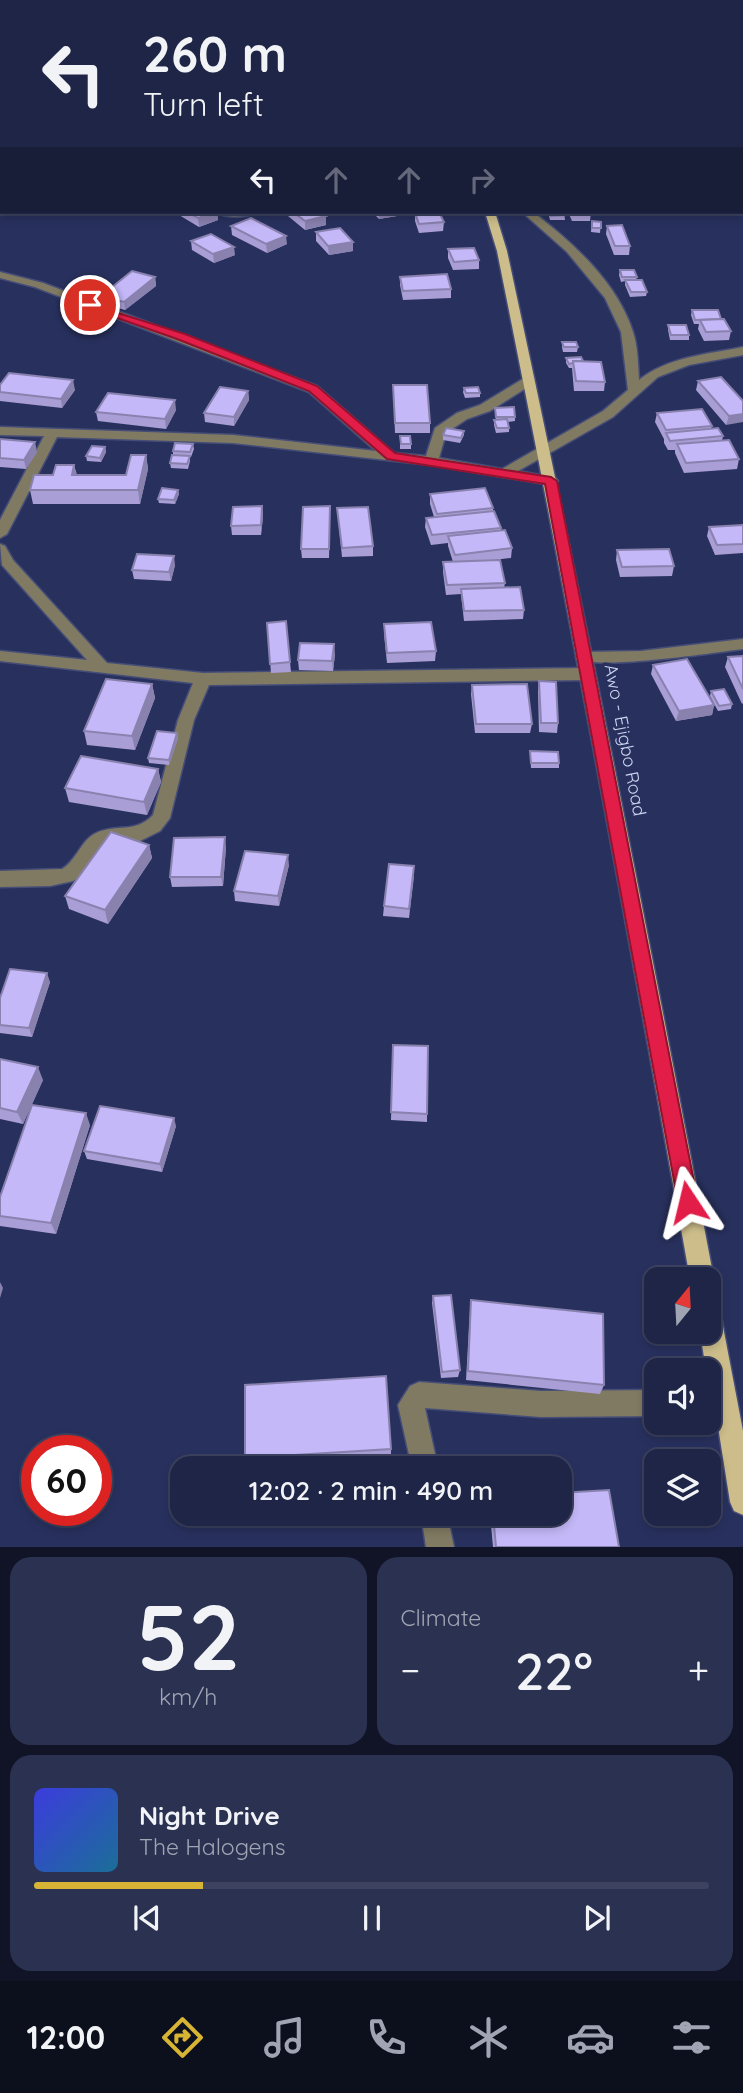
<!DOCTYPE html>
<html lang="en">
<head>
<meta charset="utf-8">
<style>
	body { margin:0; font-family:Quicksand,sans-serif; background:#2b3151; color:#f1f3f6; height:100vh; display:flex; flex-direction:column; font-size:26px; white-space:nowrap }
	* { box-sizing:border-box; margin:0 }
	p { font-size:23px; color:#a1a5b3 }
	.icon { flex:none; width:38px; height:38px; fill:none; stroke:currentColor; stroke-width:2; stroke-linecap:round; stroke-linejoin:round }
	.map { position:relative; height:1547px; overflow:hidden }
	.drawer { display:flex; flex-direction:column; gap:10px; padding:10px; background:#101426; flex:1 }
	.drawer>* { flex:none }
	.top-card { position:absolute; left:0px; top:0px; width:744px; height:214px; box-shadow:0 4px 10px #0003,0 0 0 2px #3c425f; background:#1e2546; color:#f1f3f6; overflow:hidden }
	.needle { width:46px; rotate:18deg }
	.tools { position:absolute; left:644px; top:1267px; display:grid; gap:14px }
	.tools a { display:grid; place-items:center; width:77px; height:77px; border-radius:14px; background:#1e2546; box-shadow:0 4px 10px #0003,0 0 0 2px #3c425f; font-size:35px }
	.speed { position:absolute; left:21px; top:1435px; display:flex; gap:14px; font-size:35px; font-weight:700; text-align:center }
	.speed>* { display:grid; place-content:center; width:91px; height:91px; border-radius:50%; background:#1e2546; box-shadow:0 4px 10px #0003,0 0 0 2px #3c425f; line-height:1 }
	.speed .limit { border:10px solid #d22; background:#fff; color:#111 }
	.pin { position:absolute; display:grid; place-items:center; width:60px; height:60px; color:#fff; margin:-30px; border:4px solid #fff; border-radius:50%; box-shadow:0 2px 7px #0007 }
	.me { position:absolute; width:77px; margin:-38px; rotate:350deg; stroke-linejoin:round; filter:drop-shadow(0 0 5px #0008) }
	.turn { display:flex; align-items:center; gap:24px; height:147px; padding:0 28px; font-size:32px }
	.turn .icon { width:91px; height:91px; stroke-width:2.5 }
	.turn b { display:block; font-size:49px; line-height:60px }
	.lanes { display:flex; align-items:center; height:66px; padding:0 28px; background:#0003; justify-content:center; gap:35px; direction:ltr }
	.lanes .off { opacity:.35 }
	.big { font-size:52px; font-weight:600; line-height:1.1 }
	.drawer .card { flex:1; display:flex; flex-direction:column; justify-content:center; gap:10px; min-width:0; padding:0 24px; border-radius:21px; background:#2b3151 }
	.drawer .dial { align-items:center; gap:0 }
	.dial b { font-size:91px; line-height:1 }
	.song { display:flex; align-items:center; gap:21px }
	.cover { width:84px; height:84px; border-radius:10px; background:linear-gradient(135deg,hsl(240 70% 55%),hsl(200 70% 35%)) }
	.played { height:7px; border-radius:4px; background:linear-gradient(90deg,#d8b434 25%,#3c425f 25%) }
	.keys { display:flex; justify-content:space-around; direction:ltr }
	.heat { display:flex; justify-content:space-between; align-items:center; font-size:38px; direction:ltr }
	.drawer .tiles { flex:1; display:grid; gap:10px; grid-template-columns:1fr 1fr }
	.card:last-child { grid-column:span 2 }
	.trip { position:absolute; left:170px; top:1456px; width:402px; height:70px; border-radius:21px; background:#1e2546; box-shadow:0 4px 10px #0003,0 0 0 2px #3c425f; font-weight:600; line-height:70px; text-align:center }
	.dock { display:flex; height:112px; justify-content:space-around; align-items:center; background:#0c0f1c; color:#a1a5b3 }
	.dock .icon { width:49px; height:49px }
	.dock .current { color:#d8b434 }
	.dock b { font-size:32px; color:#f1f3f6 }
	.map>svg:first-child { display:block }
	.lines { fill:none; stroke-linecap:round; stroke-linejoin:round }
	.minor-casing { stroke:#464e78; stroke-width:3 }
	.major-casing { stroke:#464e78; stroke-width:3 }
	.minor { fill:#817a62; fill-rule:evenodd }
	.major { fill:#cdbd8b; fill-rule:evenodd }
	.wall { fill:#a99ed5 }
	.shaded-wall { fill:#8981ae }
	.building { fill:#c4b8f8; stroke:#8981ae; stroke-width:2 }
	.route { fill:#e11d48; stroke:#92132f; stroke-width:2 }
	.labels { text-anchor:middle; stroke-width:7; stroke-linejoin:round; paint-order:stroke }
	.street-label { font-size:18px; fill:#ccd4f0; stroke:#28315e }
</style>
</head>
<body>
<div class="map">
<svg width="743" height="1547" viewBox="0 0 743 1547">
	<rect width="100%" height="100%" fill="#28315e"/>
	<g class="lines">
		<!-- minor casing -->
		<g class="minor-casing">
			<g id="minor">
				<polygon points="69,0 79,0 67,2"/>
				<polygon points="215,0 225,0 227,2 216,2"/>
				<rect x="0" y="14" width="2" height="4"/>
				<polygon points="0,48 2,48 0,54"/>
				<rect x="0" y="99" width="2" height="6"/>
				<path d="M215,212H257C248,218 224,218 215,212Z"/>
				<path d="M522,212H533C573,243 617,282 633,332C638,347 638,364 639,380C667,357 709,354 743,347V355L689,365L658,377L613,417L518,471L556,478L558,481L551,485L431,465L233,443L57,437L7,534L0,538V520L44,436L0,435V427L233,435L376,451L309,392L35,287L0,278V272L43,283L317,386L394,453L426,456L435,428L457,413L480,405L526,377H534V383L490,411L467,419L446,433L439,458L502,469L603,411L628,390L621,332L605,298L567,252Z"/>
				<path d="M0,544L5,546L13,560L107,663L203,673L586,668L594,674L586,680L209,685L194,720L170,818L160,831L140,841L109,843L99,851L84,874L73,881L50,886L0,887V871L62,869C77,860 81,840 96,833C118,823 135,834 153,815L178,720L193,683L0,661V651L87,660L2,565Z"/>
				<path d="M743,639V649C718,652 588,672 576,657L584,652L641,651Z"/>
				<polygon points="419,1382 541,1391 656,1390 656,1416 541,1417 425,1408 438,1468 412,1468 398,1405 410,1386"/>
				<polygon points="421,1514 447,1514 454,1547 426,1547"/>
			</g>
		</g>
		<!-- major casing -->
		<g class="major-casing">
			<g id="major">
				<polygon points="313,0 322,0 312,2"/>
				<path d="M485,212H495L507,251C581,593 649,936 714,1279L709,1288V1279H690C629,936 566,593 497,251Z"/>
				<polygon points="709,1304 718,1307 721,1316 743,1431 743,1515 734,1511 730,1502 709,1370 706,1370 700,1332 709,1332"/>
			</g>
		</g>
		<!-- minor -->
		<use href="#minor" class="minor"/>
		<!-- major -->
		<use href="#major" class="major"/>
	</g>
	<!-- wall -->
	<g class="wall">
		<polygon points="416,0 428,0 427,2 417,2"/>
		<rect x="455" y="0" width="23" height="2"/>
		<polygon points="648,0 672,0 670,2 652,2"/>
		<polygon points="174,212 217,212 218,220 199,227"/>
		<polygon points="288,212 320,212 326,216 326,225 305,230 288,216"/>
		<polygon points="372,212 397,212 397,216 379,219"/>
		<polygon points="548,212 564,212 565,220 550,220"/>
		<polygon points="568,212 591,212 590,221 572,221"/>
		<polygon points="415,213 444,222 443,231 419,233 415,221"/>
		<polygon points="592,221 601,222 600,233 591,232"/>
		<polygon points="231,226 287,244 267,253 232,235"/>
		<polygon points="607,226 630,246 629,255 614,255 606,234"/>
		<polygon points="316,232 353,242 353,251 329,255 316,241"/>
		<polygon points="191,241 235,255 214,263 192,250"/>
		<polygon points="448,249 479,260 479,269 453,270 448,258"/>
		<polygon points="620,270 637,277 636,280 647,292 646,296 630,297 625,285 625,281 621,282 619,275"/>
		<polygon points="155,277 156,286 125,310 102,304 101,296"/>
		<polygon points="400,277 451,289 451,298 403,300 400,285"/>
		<polygon points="692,310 721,319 731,331 729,340 704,341 698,329 699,324 694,324 691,315"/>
		<polygon points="668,325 689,335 689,340 670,340 668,330"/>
		<polygon points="562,342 578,347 577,352 563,352 562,347"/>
		<polygon points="566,358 583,361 605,382 604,391 574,391 572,368 569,368 566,363"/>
		<polygon points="698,381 743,401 726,425 696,390"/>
		<polygon points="0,385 75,390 62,408 0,401"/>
		<polygon points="393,385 430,423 430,433 395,433"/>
		<polygon points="464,388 480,393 480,397 465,398 463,392"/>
		<polygon points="248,391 249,400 234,426 205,422 204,413"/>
		<polygon points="495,408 515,417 515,421 508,422 509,428 509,432 496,433 494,425 494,420 496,420"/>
		<polygon points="176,410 166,429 98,421 96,412"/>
		<polygon points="657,413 712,426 711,429 723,436 722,441 739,459 737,469 684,473 675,453 675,450 668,450 664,443 664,439 655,422"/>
		<polygon points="464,431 464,435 460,443 443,440 443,435"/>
		<polygon points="400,436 411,444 411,449 400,449"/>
		<polygon points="0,439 37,452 26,469 0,467"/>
		<polygon points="193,444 194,449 191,457 190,457 190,461 188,469 171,468 170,463 173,455 173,451"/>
		<polygon points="105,447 106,452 101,462 87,461 86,456"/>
		<polygon points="146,455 148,469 140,504 33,504 30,490 53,475 74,465 77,475 126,475"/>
		<polygon points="178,490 179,494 175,504 159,503 158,499"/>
		<polygon points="430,494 493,508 493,511 501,528 501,531 512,548 511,558 485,561 505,583 504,588 524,610 523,619 464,621 461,594 446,595 443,572 443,562 453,562 448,546 448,543 431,545 425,527 426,518 434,517 430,504"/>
		<polygon points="262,506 263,516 261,535 232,535 231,526"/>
		<polygon points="337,508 373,546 373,556 342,557"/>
		<polygon points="330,516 329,558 302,558 301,549"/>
		<polygon points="743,525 743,553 715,555 707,536 709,527"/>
		<polygon points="617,550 674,566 672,576 620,577 616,560"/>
		<polygon points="175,565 171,581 134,579 132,570"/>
		<polygon points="267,623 290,662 291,672 271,673"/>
		<polygon points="384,624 436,651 435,661 387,663 384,634"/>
		<polygon points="335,654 333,671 299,670 298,660"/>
		<polygon points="743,656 743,703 742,704 725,667 728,657"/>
		<polygon points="653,665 714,705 712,715 676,721 651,674"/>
		<polygon points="539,681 558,723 557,733 539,732 538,691"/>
		<polygon points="152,684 155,698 135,750 87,745 84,731"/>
		<polygon points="472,685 532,724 530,733 475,733 471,694"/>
		<polygon points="711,691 732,704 731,709 718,711 710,696"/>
		<polygon points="177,733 178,738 169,765 149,763 148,758"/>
		<polygon points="530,751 559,763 559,768 531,768"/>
		<polygon points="158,769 161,782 147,815 69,802 65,788"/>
		<polygon points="149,845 152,858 108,924 69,909 65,896"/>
		<polygon points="226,847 223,886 172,887 170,877"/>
		<polygon points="289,865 279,906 235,901 234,891"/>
		<polygon points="414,876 409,918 383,916 384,906"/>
		<polygon points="50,982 32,1037 0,1033 0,998"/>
		<polygon points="393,1045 427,1114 427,1122 391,1120"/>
		<polygon points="0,1059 43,1080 23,1124 0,1119"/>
		<polygon points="90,1125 56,1234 0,1226 0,1197"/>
		<polygon points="176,1126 162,1172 87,1159 84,1151"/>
		<polygon points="433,1296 460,1370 458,1377 441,1378 432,1303"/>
		<polygon points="471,1300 604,1385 600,1394 466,1380 470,1310"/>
		<polygon points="391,1449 391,1457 248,1466 245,1458"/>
		<polygon points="490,1514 560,1514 619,1547 493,1547"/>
	</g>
	<!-- shaded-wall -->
	<g class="shaded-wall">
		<polygon points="659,0 672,0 670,2 659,2"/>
		<polygon points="217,212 218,220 199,227 198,218"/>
		<polygon points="397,212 397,216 379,219 379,215"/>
		<polygon points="326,216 326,225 305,230 305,221"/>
		<polygon points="286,236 287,244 267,253 266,244"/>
		<polygon points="353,242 353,251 329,255 328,246"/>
		<polygon points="234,247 235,255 214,263 213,254"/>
		<polygon points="155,277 156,286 125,310 124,302"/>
		<polygon points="73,380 75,390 62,408 61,399"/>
		<polygon points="248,391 249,400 234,426 234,417"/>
		<polygon points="175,400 176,410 166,429 165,419"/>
		<polygon points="743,414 743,422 726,425 729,416"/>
		<polygon points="35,442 37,452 26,469 24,460"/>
		<polygon points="105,447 106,452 101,462 100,458"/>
		<polygon points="146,455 148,469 140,504 138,490"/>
		<polygon points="74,465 77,478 72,475"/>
		<polygon points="178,490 179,494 175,504 174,500"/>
		<polygon points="262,506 263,516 261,535 261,525"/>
		<polygon points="174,556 175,565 171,581 169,572"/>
		<polygon points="334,644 335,654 333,671 332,661"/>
		<polygon points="152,684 155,698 135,750 132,736"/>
		<polygon points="714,705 712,715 676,721 679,711"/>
		<polygon points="177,733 178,738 169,765 169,760"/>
		<polygon points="158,769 161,782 147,815 144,802"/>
		<polygon points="225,837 226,847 223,886 221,877"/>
		<polygon points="149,845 152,858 108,924 105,910"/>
		<polygon points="288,855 289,865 279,906 278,896"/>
		<polygon points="47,973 50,982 32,1037 29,1028"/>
		<polygon points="38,1067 43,1080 23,1124 17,1112"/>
		<polygon points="86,1113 90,1125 56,1234 51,1223"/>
		<polygon points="174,1118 176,1126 162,1172 160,1164"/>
		<polygon points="0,1282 3,1288 0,1298"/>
	</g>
	<!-- building -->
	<g class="building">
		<polygon points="86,0 115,0 110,2 92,2"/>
		<polygon points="140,0 163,0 167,1 145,2"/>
		<rect x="257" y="0" width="12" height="2"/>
		<polygon points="516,0 551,0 552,2 516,2"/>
		<polygon points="187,212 217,212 198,218"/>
		<polygon points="293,212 320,212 326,216 305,221"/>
		<polygon points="376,212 397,212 379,215"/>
		<polygon points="439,212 444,222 419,224 415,213"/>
		<polygon points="550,212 564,212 566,215 551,216"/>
		<polygon points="251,218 286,236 266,244 231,226"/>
		<polygon points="592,221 601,222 601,228 592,228"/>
		<polygon points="622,225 630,246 615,246 607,226"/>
		<polygon points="340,228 353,242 328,246 316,232"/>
		<polygon points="211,234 234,247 213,254 191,241"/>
		<polygon points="474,248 479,260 454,262 448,249"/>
		<polygon points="620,270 634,270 637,277 622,277"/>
		<polygon points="132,271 155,277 124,302 101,296"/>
		<polygon points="447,274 451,289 403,291 400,277"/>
		<polygon points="625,280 642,280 647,292 631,292"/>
		<polygon points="692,310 718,310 721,319 695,320"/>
		<polygon points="724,319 731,331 706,332 700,320"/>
		<polygon points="668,325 686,325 689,335 671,335"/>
		<polygon points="562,342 576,342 578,347 564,347"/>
		<polygon points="581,357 583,361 573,361 573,363 569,364 566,358"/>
		<polygon points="573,361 601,362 605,382 576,381"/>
		<polygon points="9,373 73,380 61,399 0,392 0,385"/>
		<polygon points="721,377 743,401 743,414 729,416 698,381"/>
		<polygon points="393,385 427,385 430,423 395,423"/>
		<polygon points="220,387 248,391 234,417 204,413"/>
		<polygon points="478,387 480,393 466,393 464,388"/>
		<polygon points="108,393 175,400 165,419 96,412"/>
		<polygon points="514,407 515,417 496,417 495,408"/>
		<polygon points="702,409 712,426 666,430 657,413"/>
		<polygon points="507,419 509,428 497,428 494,420"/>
		<polygon points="446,428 464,431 461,438 443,435"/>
		<polygon points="718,428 723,436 670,441 666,433"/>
		<polygon points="400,436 410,436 411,444 401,444"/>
		<polygon points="0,439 35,442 24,460 0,458"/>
		<polygon points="729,440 739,459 686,463 677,444"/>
		<polygon points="175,443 193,444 190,452 173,451"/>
		<polygon points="92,446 105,447 100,458 86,456"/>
		<polygon points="131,455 146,455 138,490 30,490 34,475 53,475 56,465 74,465 72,475 126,475"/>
		<polygon points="172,455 190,456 187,464 170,463"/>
		<polygon points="162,488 178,490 174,500 158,499"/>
		<polygon points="485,488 493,508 437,514 430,494"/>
		<polygon points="262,506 261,525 231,526 233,507"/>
		<polygon points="330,506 329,549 301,549 303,507"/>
		<polygon points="368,507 373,546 342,548 337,508"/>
		<polygon points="494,511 501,528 432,535 426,518"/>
		<polygon points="743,525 743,544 717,545 709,527"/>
		<polygon points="505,530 512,548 455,555 448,536"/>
		<polygon points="669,549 674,566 622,567 617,550"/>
		<polygon points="137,554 174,556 169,572 132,570"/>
		<polygon points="500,560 505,583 447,585 443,562"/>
		<polygon points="520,587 524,610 464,611 461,589"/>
		<polygon points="286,621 290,662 270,664 267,623"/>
		<polygon points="431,622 436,651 387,653 384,624"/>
		<polygon points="300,643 334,644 332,661 298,660"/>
		<polygon points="743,656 743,689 728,657"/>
		<polygon points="687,659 714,705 679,711 653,665"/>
		<polygon points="106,679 152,684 132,736 84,731"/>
		<polygon points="539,681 556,682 558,723 541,723"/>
		<polygon points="527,684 532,724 476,724 472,685"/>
		<polygon points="724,689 732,704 719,706 711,691"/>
		<polygon points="157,731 177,733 169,760 148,758"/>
		<polygon points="530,751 558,752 559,763 531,763"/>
		<polygon points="81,756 158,769 144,802 65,788"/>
		<polygon points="111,832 149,845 105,910 65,896"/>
		<polygon points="225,837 221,877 170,877 174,838"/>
		<polygon points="245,851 288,855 278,896 234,891"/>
		<polygon points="389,864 414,866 409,909 384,906"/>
		<polygon points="10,969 47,973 29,1028 0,1025 0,998"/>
		<polygon points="393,1045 428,1046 427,1114 391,1112"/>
		<polygon points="0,1059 38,1067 17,1112 0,1108"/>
		<polygon points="32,1105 86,1113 51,1223 0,1216 0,1197"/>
		<polygon points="100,1106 174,1118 160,1164 84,1151"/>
		<polygon points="451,1295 460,1370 442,1372 433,1296"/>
		<polygon points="471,1300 603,1314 604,1385 468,1371"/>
		<polygon points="386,1376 391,1449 245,1458 245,1385"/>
		<polygon points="609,1490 619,1547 496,1547 493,1514 560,1514 560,1493"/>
	</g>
	<!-- route -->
	<polygon class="route" points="86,303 185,334 317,386 395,453 551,477 557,481 698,1202 695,1209 688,1212 681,1209 678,1202 545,484 387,459 309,391 177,339 86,307"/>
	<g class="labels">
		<!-- street labels -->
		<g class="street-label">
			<text transform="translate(625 740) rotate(79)" y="6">Awo - Ejigbo Road</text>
		</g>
	</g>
</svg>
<div class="tools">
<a><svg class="needle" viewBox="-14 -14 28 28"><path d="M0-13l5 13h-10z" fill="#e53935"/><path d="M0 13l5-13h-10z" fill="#a1a5b3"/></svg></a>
<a><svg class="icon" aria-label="sound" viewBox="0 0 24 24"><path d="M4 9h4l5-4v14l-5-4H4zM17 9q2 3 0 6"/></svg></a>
<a><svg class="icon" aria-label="layers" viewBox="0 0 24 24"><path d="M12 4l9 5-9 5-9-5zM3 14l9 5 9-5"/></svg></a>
</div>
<div class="speed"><div class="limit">60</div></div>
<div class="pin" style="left:90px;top:305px;background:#d93025"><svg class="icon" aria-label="arrive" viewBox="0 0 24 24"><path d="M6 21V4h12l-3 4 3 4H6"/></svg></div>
<svg class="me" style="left:688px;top:1202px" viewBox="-20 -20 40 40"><path d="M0-17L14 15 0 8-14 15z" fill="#e11d48" stroke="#fff" stroke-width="4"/></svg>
<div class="trip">12:02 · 2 min · 490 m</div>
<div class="top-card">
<div class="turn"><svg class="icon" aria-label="left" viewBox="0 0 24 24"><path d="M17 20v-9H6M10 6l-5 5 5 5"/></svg><div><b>260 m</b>Turn left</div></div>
<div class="lanes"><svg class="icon" aria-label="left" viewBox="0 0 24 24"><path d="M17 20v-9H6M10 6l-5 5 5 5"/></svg><svg class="icon off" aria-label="ahead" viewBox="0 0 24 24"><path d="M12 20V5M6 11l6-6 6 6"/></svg><svg class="icon off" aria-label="ahead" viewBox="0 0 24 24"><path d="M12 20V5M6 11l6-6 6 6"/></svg><svg class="icon off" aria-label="right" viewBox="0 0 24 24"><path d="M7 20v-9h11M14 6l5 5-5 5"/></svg></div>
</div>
</div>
<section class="drawer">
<div class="tiles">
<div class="card dial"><b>52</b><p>km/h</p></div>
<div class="card"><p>Climate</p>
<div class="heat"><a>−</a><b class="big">22°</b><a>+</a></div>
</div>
<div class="card">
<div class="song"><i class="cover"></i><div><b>Night Drive</b><p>The Halogens</p></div></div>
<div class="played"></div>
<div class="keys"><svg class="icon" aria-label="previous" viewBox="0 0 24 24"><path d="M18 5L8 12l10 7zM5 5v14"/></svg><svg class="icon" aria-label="pause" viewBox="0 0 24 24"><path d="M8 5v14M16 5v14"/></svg><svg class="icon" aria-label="next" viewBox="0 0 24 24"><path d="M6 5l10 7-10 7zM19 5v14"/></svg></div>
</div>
</div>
</section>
<nav class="dock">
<b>12:00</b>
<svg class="icon current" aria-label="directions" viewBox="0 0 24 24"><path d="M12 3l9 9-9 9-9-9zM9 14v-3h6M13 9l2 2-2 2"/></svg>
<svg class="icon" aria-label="music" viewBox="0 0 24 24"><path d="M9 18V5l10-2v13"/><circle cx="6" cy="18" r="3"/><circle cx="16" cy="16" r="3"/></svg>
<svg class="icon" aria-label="phone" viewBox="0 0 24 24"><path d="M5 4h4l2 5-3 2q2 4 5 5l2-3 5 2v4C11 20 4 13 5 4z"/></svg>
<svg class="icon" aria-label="climate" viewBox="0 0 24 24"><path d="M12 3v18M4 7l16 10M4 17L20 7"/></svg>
<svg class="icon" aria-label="car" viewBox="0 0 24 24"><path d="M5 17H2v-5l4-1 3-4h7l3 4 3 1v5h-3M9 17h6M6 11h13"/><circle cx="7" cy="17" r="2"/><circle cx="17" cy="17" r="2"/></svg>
<svg class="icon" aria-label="filters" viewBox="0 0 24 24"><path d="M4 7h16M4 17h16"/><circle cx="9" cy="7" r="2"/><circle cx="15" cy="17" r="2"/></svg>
</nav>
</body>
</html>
